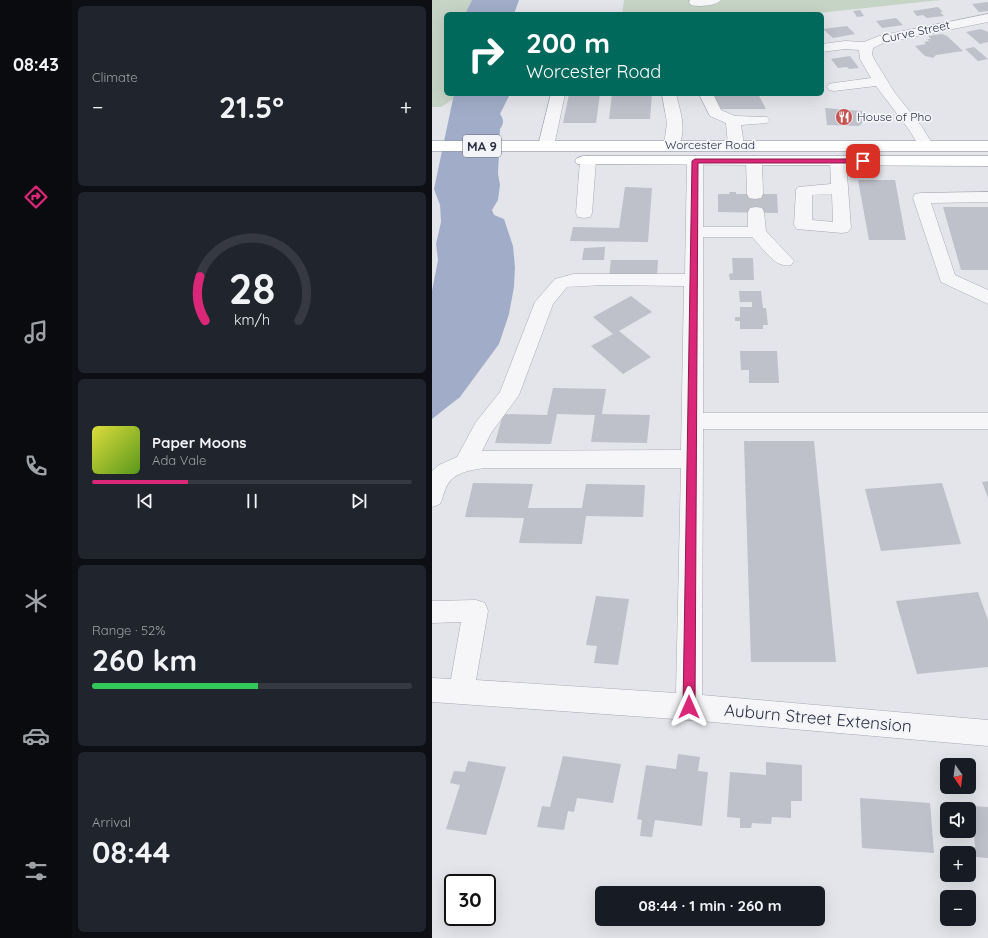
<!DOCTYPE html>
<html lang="en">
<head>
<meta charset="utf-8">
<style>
	body { margin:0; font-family:Quicksand,sans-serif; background:#20242c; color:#f1f3f6; height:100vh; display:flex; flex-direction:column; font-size:15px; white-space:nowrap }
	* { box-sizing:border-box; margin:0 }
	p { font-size:13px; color:#9ea1a6 }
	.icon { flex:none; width:22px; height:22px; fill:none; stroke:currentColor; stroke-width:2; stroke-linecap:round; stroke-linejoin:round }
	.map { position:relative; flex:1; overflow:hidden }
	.details { display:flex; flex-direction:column; gap:6px; padding:6px; background:#0d0f14; width:360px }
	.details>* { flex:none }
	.guide { position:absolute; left:12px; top:12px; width:380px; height:84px; border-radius:6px; box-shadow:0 4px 16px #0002; background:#00695c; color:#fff; overflow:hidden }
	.needle { width:26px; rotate:166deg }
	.buttons { position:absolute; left:508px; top:758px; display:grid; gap:8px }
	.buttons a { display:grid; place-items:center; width:36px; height:36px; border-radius:6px; background:#171b24; box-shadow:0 4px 16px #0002; font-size:20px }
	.speed { position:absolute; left:12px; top:874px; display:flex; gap:8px; font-size:20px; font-weight:700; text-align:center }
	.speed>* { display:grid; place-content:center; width:52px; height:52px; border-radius:50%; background:#171b24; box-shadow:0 4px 16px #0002; line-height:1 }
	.speed .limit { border:2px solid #111; border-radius:6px; background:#fff; color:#111 }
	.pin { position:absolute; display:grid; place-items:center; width:34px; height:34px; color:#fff; margin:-17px; border-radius:8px; box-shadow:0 2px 6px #0006 }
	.me { position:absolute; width:44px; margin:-22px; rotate:0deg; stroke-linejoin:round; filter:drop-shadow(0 0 3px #0008) }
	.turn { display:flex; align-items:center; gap:14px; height:84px; padding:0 16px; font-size:18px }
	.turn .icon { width:52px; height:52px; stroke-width:2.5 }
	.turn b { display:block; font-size:28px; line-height:34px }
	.big { font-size:30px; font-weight:700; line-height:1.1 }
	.details .tile { flex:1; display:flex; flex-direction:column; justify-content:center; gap:6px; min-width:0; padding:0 14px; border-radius:6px; background:#20242c }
	.details .dial { align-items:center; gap:0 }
	.dial svg { height:104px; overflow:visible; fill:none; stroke:#363941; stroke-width:7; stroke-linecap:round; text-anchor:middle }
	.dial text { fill:#f1f3f6; stroke:none }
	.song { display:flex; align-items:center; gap:12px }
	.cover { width:48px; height:48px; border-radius:6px; background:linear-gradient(135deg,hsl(60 70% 55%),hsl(90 70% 35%)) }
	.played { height:4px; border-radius:2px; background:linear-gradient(90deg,#db2777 30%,#363941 30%) }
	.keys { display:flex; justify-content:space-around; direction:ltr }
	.heat { display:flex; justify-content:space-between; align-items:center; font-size:22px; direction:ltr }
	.charge { height:6px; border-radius:3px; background:linear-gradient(90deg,#34c759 52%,#363941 0) }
	.trip { position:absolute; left:163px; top:886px; width:230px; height:40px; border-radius:6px; background:#171b24; box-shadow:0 4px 16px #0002; font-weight:700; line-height:40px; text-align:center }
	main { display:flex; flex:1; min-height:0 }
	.dock { display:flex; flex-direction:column; width:72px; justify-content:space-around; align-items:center; background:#090b0e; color:#9ea1a6 }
	.dock .icon { width:28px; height:28px }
	.dock .active { color:#db2777 }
	.dock b { font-size:18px; color:#f1f3f6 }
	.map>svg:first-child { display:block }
	.green { fill:#c6d4c5 }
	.water { fill:#a1adc8 }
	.building { fill:#bec0ca }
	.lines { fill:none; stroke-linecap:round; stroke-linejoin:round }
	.minor-tunnel { stroke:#bec1c8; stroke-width:18; stroke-dasharray:18 9; stroke-linecap:butt }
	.minor-casing { stroke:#a8abb4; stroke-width:1 }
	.highway-casing { stroke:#8c90a0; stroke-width:1 }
	.minor { fill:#f6f6f9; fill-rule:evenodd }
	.highway { fill:#fff; fill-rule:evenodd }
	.route { fill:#db2777; stroke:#8e194d }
	.labels { text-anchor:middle; stroke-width:3.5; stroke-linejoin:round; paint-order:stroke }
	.far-street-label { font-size:12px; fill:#2c3042; stroke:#f3f4f8 }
	.far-poi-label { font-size:12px; fill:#2c3042; stroke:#f3f4f8; text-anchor:start }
	.shield { fill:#f3f4f8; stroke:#686b79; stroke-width:1 }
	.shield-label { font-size:13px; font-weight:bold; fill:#2c3042 }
	.near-street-label { font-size:17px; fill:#2c3042; stroke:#f3f4f8 }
</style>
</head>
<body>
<main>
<nav class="dock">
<b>08:43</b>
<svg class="icon active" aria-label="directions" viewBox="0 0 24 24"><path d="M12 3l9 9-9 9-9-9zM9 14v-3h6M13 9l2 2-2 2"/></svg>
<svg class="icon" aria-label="music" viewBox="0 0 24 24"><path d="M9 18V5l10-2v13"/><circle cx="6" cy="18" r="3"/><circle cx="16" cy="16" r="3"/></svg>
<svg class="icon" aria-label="phone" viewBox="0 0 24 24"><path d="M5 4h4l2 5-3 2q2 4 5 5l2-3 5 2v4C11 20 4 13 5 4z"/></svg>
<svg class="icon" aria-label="climate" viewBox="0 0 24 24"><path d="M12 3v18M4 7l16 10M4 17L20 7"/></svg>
<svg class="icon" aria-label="car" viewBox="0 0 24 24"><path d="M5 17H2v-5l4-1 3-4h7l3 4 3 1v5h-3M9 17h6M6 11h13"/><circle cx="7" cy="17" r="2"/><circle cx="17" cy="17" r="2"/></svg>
<svg class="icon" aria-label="filters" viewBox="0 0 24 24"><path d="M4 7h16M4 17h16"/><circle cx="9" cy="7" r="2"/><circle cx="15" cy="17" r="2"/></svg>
</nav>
<section class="details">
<div class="tile"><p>Climate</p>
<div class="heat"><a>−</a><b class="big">21.5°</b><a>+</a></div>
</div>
<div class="tile dial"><svg viewBox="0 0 100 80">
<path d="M14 69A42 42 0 1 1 86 69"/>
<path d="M14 69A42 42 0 0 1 10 35" stroke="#db2777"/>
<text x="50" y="56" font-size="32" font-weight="700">28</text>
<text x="50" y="72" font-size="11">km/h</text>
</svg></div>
<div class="tile">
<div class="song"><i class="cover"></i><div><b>Paper Moons</b><p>Ada Vale</p></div></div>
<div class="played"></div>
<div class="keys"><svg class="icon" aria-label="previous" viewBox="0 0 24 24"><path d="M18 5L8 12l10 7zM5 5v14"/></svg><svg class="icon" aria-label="pause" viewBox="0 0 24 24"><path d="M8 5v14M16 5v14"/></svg><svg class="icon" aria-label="next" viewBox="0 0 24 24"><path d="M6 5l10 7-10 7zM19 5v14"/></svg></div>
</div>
<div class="tile"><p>Range · 52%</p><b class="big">260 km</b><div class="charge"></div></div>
<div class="tile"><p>Arrival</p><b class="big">08:44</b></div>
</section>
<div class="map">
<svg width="556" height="938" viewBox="0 0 556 938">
	<rect width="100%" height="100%" fill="#e3e5ea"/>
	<!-- green -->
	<g class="green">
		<polygon points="0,0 40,0 33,14 14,14 14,94 22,94 21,99 9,107 0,107"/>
		<polygon points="192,0 508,0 378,14 190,14"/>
	</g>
	<!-- water -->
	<g class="water">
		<polygon points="40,0 87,0 82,14 33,14"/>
		<path d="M22,94H78L68,114C72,120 72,123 68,129L66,174L68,185L66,200L60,210L62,215L72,219L81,246L83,267L82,287L77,314L67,344L28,397L0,419V291L6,260L4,244L9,222L8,205L2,189Z"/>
	</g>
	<!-- building -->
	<g class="building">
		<polygon points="556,2 556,11 547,12 540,4"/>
		<polygon points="506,7 511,12 508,12 512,16 495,18 491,15 485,16 481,11"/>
		<polygon points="428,10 432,16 425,17 421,11"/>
		<polygon points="464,18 471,25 450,28 444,21"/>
		<polygon points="415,26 423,34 401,38 391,29"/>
		<polygon points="549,29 556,32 556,42 548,44 534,32"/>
		<polygon points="510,34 515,36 531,51 504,55 501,58 493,56 483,46 494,44 492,42 497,41 495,39 499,39 496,36"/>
		<polygon points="542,47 556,59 546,61 533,49"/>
		<polygon points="418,56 427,68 417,69 415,67 406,68 399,59"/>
		<polygon points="137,94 168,94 164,123 131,123"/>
		<polygon points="180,94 220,94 218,119 177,119"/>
		<polygon points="281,94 326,94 334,109 287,109"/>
		<polygon points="393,108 430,111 431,122 427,126 395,125"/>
		<polygon points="426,180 463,180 474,240 437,240"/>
		<polygon points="193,187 220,188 216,242 138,241 141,227 187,228"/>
		<polygon points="297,192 304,192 304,194 345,194 346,213 286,212 286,194 298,194"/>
		<polygon points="511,207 556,207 556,270 529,270"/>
		<polygon points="173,247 172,260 150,260 152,248"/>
		<polygon points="300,258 321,258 322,280 298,280 297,274 301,273"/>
		<polygon points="179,260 226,260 225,278 177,277"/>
		<polygon points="307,291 329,291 331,308 334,308 336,325 331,325 331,329 308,329 308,321 303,321 303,317 308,317 308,307 320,307 320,302 308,302"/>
		<polygon points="199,296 220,312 187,331 219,357 191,374 159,346 181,334 161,317"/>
		<polygon points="308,351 345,351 347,383 317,383 317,370 309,370"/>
		<polygon points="121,388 174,389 170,414 218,415 215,443 159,442 163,415 125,414 119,444 63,443 71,414 115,415"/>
		<polygon points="312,441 382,441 404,662 319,662"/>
		<polygon points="556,481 556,498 550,482"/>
		<polygon points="41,483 101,484 96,508 150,508 154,484 213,485 211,517 154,516 150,544 87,543 92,518 33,517"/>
		<polygon points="510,483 529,544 449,551 433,489"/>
		<polygon points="546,592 556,620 556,667 485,674 464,601"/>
		<polygon points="164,596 197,599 186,665 162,663 165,646 154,645"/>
		<polygon points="246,754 268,757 266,771 276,772 270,826 223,820 220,837 208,836 210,820 205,819 214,765 244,769"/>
		<polygon points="131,756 189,764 181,803 145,798 142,812 136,811 132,830 105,827 110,806 118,807"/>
		<polygon points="36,761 74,767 54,835 14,829 28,785 18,783 22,771 33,772"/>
		<polygon points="334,762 370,765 370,801 359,801 359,818 340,817 339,824 320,823 319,828 308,828 308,818 295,817 298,772 334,775"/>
		<polygon points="428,798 498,803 502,853 430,848"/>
		<polygon points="539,806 556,807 556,858 544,857"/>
	</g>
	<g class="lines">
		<!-- minor-tunnel -->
		<polyline class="minor-tunnel" points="323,194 324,212"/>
		<!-- minor casing -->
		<g class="minor-casing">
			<g id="minor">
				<path d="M258,0H289C284,6 266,7 259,5L257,2Z"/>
				<polygon points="556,14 556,22 451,43 441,48 440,54 442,59 463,93 490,127 501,145 498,148 488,148 478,131 444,86 402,91 397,90 395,87 397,84 402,83 439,78 428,59 427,50 413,49 390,52 390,44 413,41 432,42 447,36"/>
				<polygon points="119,94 133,94 122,146 119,149 109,149 106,146"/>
				<path d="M230,94H244C248,110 256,133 245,148H235L232,145L235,123Z"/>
				<polygon points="267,94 281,94 289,110 303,116 335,117 338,120 335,123 309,125 312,145 309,148 299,148 296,145 294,123 278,116"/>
				<polygon points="156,156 162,158 164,161 160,213 158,217 152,218 146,217 144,213 148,161 150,158"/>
				<path d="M263,156L269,158L271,161V227H316V212L318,208L324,207L330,208L332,212L334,231L362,261L359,265C343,269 331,248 320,237H271V413H556V429H271L270,695L556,720V746L257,720L0,702V678L19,679L29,622L0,623V601L44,600L53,603L56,611L44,680L244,693L249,468H52C40,470 23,472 16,484C12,490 11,498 8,504L0,507V471L7,465L25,457L44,422L68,392L103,302L123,279L141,274H253L255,161L257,158ZM172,285L252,286L249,450L50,451L59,433L87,395L121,304L135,287Z"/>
				<polygon points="322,156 328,158 330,161 331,194 329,198 323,199 317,198 315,194 314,161 316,158"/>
				<path d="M406,156L412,158L414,161L419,228L416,232L410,233L365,229L362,225L364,190L366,187L399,184L398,161L400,158ZM400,194L401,222L380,220V195Z"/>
				<polygon points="556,192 556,202 499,203 523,275 556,290 556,304 509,282 481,198 483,194 489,193"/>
			</g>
		</g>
		<!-- highway casing -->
		<g class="highway-casing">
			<g id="highway">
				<rect x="0" y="141" width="556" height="10"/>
				<polygon points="151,156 556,156 556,166 145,164 143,161 145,158"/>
			</g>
		</g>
		<!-- minor -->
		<use href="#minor" class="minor"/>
		<!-- highway -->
		<use href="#highway" class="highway"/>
	</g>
	<!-- route -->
	<polygon class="route" points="263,159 431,159 435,161 431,163 266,163 263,707 261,710 257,712 253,710 251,707 260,161"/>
	<!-- icons -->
	<defs>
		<g id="restaurant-disc" transform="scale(0.9)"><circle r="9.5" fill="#c55553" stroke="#f3f4f8"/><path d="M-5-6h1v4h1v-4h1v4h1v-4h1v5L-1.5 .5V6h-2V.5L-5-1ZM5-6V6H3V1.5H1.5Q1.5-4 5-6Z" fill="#fff"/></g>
	</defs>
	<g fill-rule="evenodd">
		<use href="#restaurant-disc" x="412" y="117"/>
	</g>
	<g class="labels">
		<!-- far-street labels -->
		<g class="far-street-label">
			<text transform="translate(484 32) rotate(-12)" y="4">Curve Street</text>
			<text x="278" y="149">Worcester Road</text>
		</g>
		<!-- far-poi labels -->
		<g class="far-poi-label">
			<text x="425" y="121">House of Pho</text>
		</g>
		<!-- shield labels -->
		<rect class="shield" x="31" y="135" width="38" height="22" rx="3"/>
		<g class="shield-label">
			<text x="50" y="151">MA 9</text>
		</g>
		<!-- near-street labels -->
		<g class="near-street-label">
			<text transform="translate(386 718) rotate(5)" y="6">Auburn Street Extension</text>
		</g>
	</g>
</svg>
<div class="buttons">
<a><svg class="needle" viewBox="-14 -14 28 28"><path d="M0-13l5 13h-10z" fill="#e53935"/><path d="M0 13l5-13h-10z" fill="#9ea1a6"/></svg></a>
<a><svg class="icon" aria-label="sound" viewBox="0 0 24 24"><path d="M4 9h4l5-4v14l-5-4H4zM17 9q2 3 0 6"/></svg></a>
<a>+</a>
<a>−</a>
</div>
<div class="speed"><div class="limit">30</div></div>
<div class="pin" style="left:431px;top:161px;background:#d93025"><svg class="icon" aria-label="arrive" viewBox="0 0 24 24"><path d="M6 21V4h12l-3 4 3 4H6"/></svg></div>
<svg class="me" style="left:257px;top:707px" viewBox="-20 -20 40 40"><path d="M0-17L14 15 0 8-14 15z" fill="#db2777" stroke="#fff" stroke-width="4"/></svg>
<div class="trip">08:44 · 1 min · 260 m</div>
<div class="guide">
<div class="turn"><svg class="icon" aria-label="right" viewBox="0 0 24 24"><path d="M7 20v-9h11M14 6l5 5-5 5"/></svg><div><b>200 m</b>Worcester Road</div></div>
</div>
</div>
</main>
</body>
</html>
